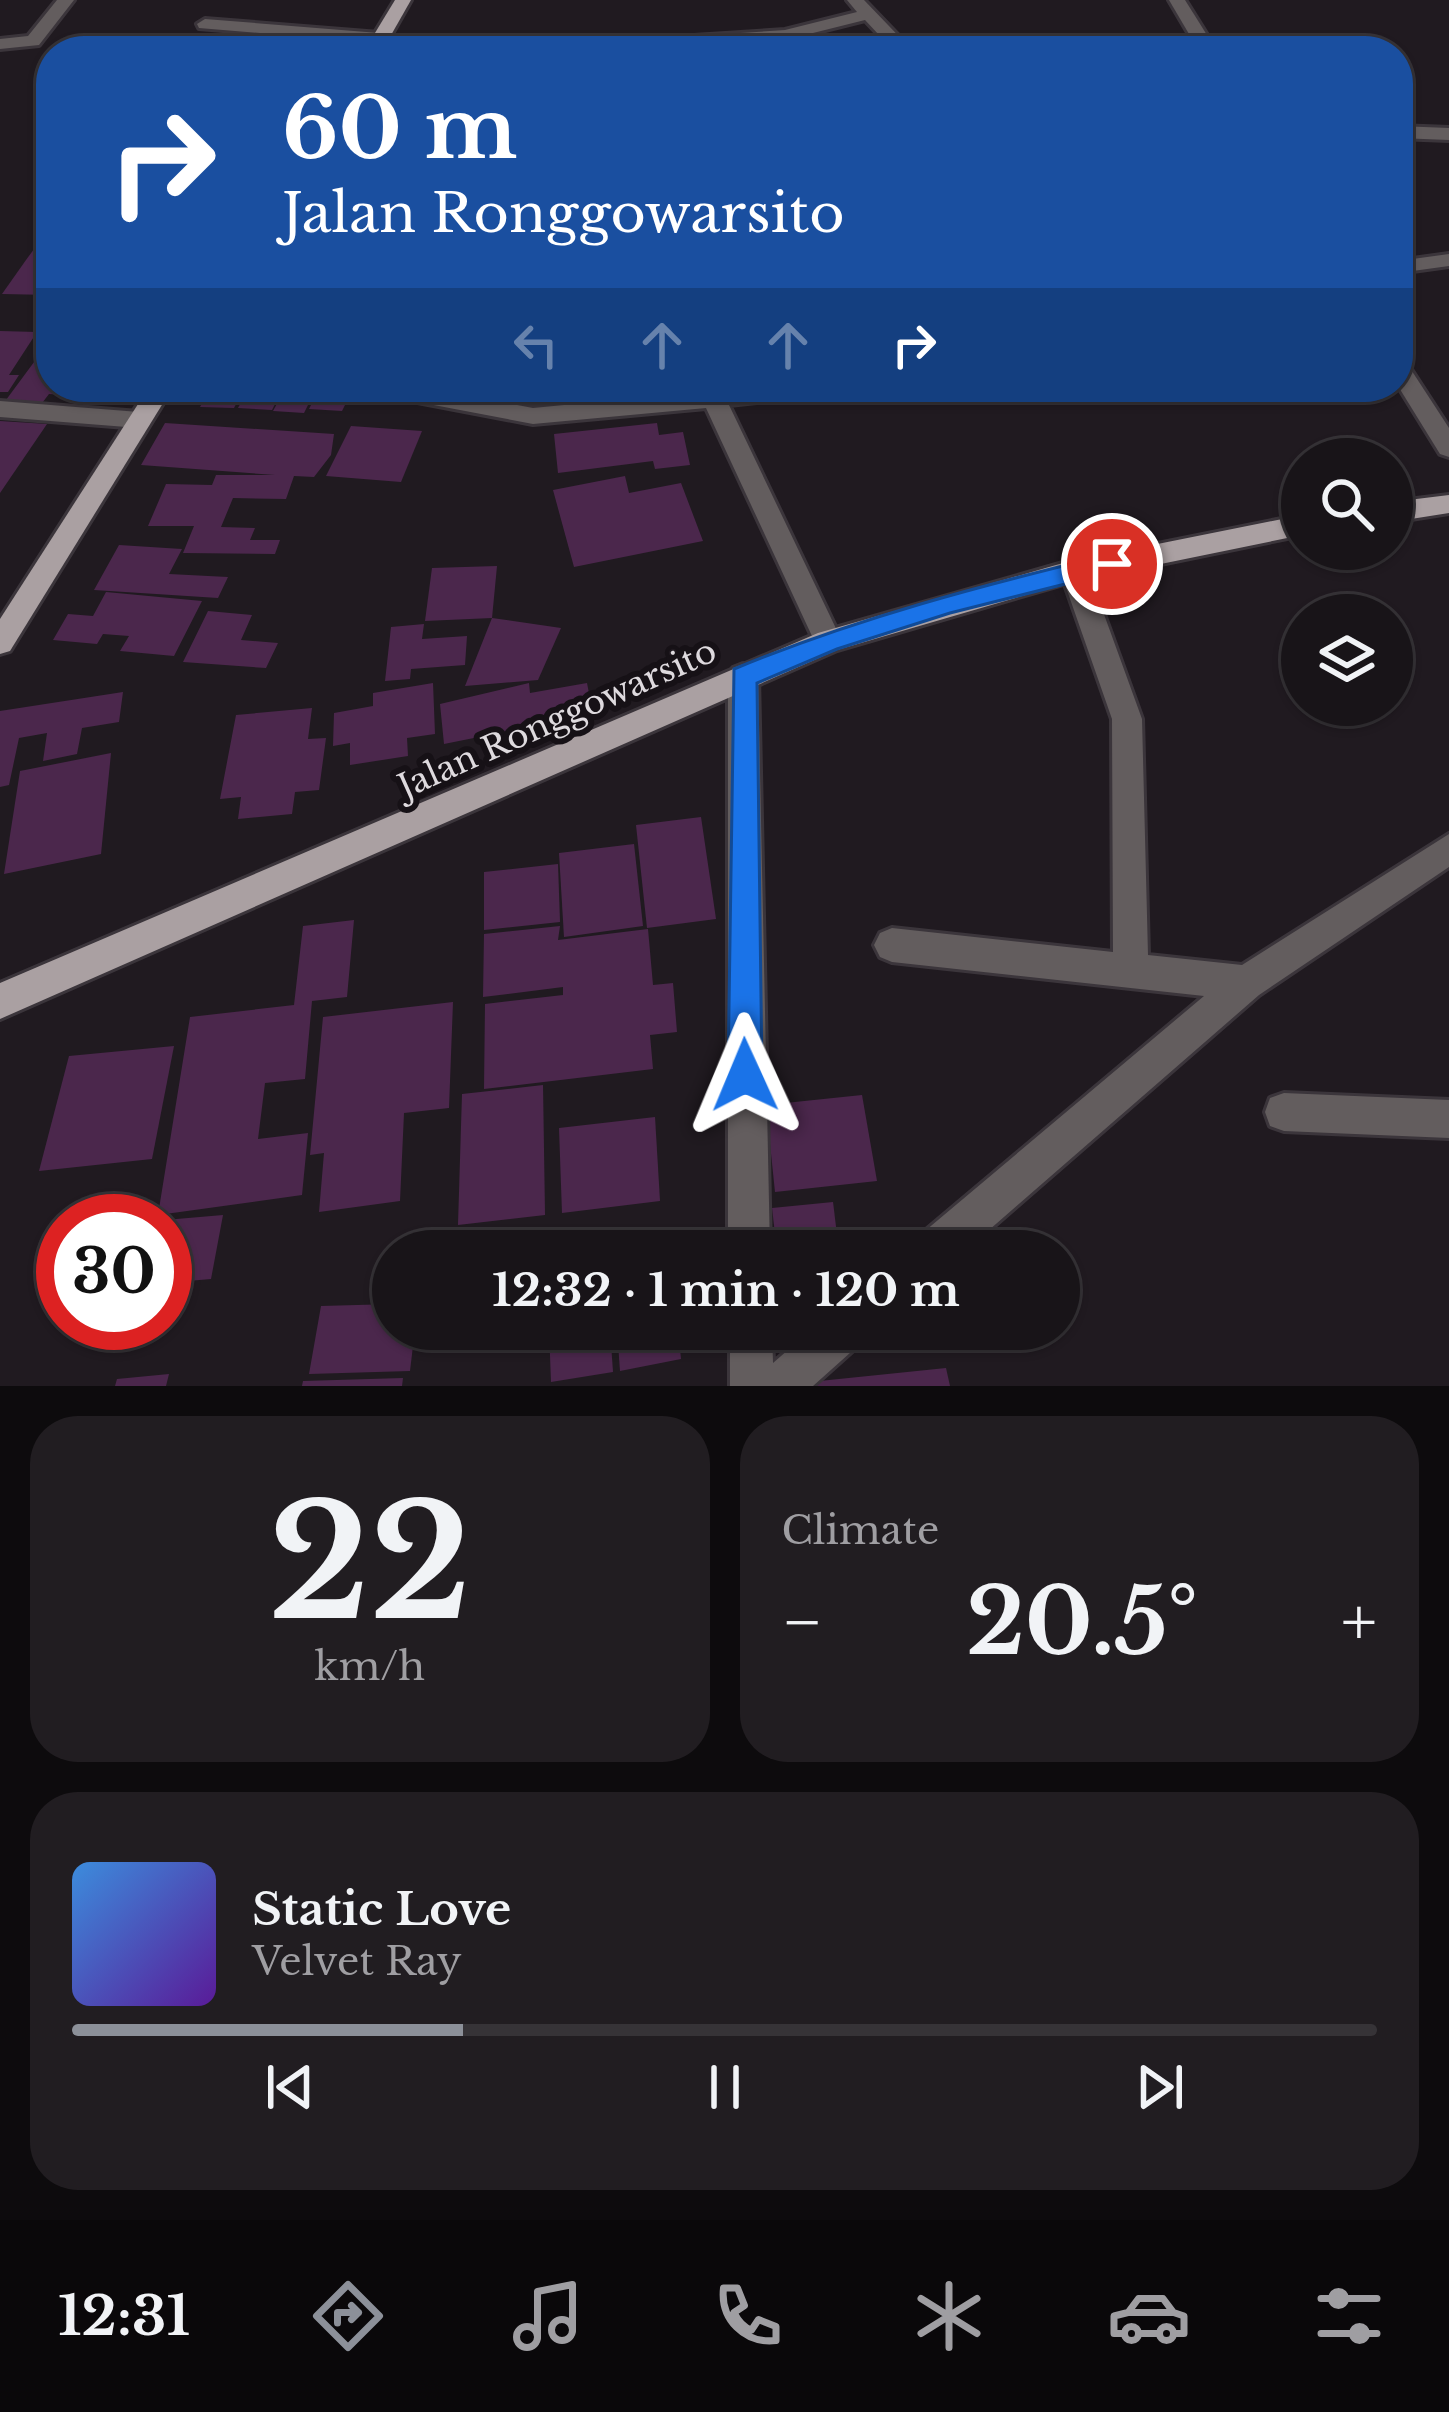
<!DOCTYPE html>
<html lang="en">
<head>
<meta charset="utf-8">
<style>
	body { margin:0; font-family:"Libre Baskerville",serif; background:#211d21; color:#f1f3f6; height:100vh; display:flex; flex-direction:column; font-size:45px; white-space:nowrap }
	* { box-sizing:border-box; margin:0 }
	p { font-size:39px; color:#9f9ea2 }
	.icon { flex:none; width:66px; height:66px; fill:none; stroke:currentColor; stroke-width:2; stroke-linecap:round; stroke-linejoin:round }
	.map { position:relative; height:1386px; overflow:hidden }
	.details { display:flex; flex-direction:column; gap:30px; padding:30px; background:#0d0b0d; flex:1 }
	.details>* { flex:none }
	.guide { position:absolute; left:36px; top:36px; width:1377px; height:366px; border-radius:48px; box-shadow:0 3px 9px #0004,0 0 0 3px #363337; background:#1a4fa0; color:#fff; overflow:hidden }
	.fabs { position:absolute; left:1281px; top:438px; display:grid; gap:24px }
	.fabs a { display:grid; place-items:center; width:132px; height:132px; border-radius:50%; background:#181418; box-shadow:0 3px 9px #0004,0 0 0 3px #363337; font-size:60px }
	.speed { position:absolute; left:36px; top:1194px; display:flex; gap:24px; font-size:60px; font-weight:700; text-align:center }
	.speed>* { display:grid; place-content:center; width:156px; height:156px; border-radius:50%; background:#181418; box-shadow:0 3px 9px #0004,0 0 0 3px #363337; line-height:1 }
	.speed .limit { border:18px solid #d22; background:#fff; color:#111 }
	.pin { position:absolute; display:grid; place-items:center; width:102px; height:102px; color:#fff; margin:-51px; border:6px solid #fff; border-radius:50%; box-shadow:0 3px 12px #0007 }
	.me { position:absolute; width:132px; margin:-66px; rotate:359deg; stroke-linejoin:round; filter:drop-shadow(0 0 9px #0008) }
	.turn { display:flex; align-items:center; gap:42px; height:252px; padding:0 48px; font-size:54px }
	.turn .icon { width:156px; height:156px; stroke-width:2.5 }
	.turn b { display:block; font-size:84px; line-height:102px }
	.lanes { display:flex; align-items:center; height:114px; padding:0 48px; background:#0003; justify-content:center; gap:60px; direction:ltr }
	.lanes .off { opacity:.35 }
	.big { font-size:90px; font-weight:700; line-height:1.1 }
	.details .tile { flex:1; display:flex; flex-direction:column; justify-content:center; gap:18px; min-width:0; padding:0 42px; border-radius:48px; background:#211d21 }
	.details .dial { align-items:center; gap:0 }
	.dial b { font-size:156px; line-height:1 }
	.song { display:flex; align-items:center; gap:36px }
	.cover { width:144px; height:144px; border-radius:18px; background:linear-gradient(135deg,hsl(210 70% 55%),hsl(270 70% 35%)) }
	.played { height:12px; border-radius:6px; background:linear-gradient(90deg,#8c9099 30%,#363337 30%) }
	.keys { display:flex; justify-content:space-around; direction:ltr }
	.heat { display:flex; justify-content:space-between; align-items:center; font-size:66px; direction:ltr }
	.details .tiles { flex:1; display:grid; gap:30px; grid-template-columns:1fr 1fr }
	.tile:last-child { grid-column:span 2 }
	.trip { position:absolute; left:372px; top:1230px; width:708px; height:120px; border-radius:60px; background:#181418; box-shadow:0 3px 9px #0004,0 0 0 3px #363337; font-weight:700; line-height:120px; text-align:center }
	.menu { display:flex; height:192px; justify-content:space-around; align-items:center; background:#0a080a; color:#9f9ea2 }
	.menu .icon { width:84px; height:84px }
	.menu .current { color:#8c9099 }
	.menu b { font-size:54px; color:#f1f3f6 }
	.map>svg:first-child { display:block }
	.building { fill:#4b274c }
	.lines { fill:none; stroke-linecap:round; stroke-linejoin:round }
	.minor-casing { stroke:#3b353b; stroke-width:6 }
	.major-casing { stroke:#3b353b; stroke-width:6 }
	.minor { fill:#635d5e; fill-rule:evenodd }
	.major { fill:#aaa0a2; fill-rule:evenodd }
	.route { fill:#1a73e8; stroke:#114b97; stroke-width:3 }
	.labels { text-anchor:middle; stroke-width:12; stroke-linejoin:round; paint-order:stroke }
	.street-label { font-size:33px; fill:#dedade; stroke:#161116 }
</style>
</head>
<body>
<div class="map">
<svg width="1449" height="1386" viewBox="0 0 1449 1386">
	<rect width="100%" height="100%" fill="#201a20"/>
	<!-- building -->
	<g class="building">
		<polygon points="51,226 51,295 2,294 26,260"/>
		<polygon points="0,331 37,332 9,375 19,375 8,392 0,392"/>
		<polygon points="40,354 51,355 51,387 88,387 82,396 49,394 39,407 3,404"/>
		<polygon points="211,387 245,387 234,408 200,407"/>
		<polygon points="249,387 284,387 272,410 238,408"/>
		<polygon points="286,387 317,387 304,413 273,411"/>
		<polygon points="320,387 354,387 342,411 309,409"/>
		<polygon points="0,421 47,424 0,493"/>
		<polygon points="165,423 334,434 331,455 314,477 294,476 286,499 233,498 221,527 255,528 250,540 280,540 275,554 183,553 194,526 148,526 166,484 212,485 216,475 275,475 141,465"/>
		<polygon points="657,423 659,435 683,432 690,465 655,469 653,461 558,473 554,434"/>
		<polygon points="351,426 422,431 401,482 326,476"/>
		<polygon points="625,476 629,493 681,483 703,541 574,567 553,490"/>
		<polygon points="119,545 182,549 169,574 228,577 218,598 94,590"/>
		<polygon points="497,566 492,618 425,621 432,568"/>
		<polygon points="106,592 202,601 174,656 120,651 129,636 103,634 97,644 53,640 68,614 93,616"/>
		<polygon points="208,611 252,615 241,640 278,643 266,668 183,662"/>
		<polygon points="492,618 561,628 538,680 465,686"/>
		<polygon points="424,624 422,639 467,636 465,665 411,669 410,679 385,681 391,627"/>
		<polygon points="433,683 435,734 407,738 408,756 350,765 350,743 333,746 334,713 373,706 373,693"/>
		<polygon points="529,683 530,693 587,683 593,714 444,744 440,704"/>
		<polygon points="123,692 119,722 82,728 77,754 43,761 47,733 19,738 9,785 0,787 0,711"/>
		<polygon points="312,708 308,739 326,738 319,790 295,792 292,814 238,819 241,797 220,799 236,715"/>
		<polygon points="111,753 101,854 4,874 20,771"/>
		<polygon points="701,817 716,919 647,928 636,825"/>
		<polygon points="634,844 643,926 564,937 559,853"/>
		<polygon points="558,864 560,922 484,930 484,872"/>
		<polygon points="354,920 347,997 312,1001 305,1079 265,1083 258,1139 308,1133 302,1195 158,1215 190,1017 294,1005 303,926"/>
		<polygon points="560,926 558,940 648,929 653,985 673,983 677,1032 650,1035 653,1069 484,1089 485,1004 563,995 563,987 483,997 484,934"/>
		<polygon points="453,1002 449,1108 404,1113 400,1201 319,1212 324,1153 310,1155 323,1017"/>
		<polygon points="174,1046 152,1159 39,1171 69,1056"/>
		<polygon points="543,1085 545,1215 458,1225 462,1094"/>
		<polygon points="862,1095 877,1181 775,1192 766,1105"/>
		<polygon points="655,1117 660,1201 562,1213 559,1128"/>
		<polygon points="833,1202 839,1251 777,1251 772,1208"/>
		<polygon points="223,1215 211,1279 165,1283 165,1220"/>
		<polygon points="393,1304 393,1329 415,1329 410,1371 309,1374 321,1306"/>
		<polygon points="549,1329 610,1329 613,1372 551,1382"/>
		<polygon points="617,1329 678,1329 681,1359 620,1371"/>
		<polygon points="946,1368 950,1386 800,1386 800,1383"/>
		<polygon points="169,1374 166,1386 115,1386 117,1379"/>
		<polygon points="403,1378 402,1386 302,1386 303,1381"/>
	</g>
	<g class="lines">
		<!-- minor casing -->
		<g class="minor-casing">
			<g id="minor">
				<polygon points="57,0 74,0 39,45 0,49 0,39 28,36"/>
				<polygon points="847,0 864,0 913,51 894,51 865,20 785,40 684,51 686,41 694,36 785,30 857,12"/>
				<polygon points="1169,0 1185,0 1217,51 1199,51"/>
				<polygon points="205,19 379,33 387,38 379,43 199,28 197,24"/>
				<polygon points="1398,126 1449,128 1449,140 1398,138"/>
				<polygon points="1449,254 1449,266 1398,273 1398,261"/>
				<polygon points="1398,359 1406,362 1449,428 1449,457 1440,454 1398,386"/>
				<polygon points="369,387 422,387 533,408 750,387 831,387 819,395 729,405 842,641 838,649 818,649 706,408 533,424 381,395"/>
				<polygon points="0,401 139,412 151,420 139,428 0,417"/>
				<polygon points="1075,563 1089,573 1142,719 1148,955 1242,965 1449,834 1449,867 1259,995 965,1251 913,1251 919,1236 1204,996 892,962 880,957 874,945 880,933 892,928 1113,952 1112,719 1061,573"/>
				<polygon points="743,664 753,668 758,676 770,1251 728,1251 728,676 733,668"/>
				<polygon points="1284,1093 1449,1100 1449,1138 1284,1131 1270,1126 1265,1112 1270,1098"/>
				<polygon points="730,1329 772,1329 773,1363 812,1329 866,1329 860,1344 813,1386 730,1386"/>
			</g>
		</g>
		<!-- major casing -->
		<g class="major-casing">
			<g id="major">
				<polygon points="395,0 411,0 382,51 364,51"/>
				<polygon points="149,387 173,387 10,651 0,654 0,619"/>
				<polygon points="1449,495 1449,513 1392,522 1392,502"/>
				<polygon points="1302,515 1302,535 1063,584 837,650 0,1019 0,983 818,633 1063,563"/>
			</g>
		</g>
		<!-- minor -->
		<use href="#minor" class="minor"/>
		<!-- major -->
		<use href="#major" class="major"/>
	</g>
	<!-- route -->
	<path class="route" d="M1112,554L1121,557V570L950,613L837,649L757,683L762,1075L757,1087L745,1092L733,1087L728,1075L734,669C857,618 983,585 1112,554Z"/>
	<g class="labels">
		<!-- street labels -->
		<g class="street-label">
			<text transform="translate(557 718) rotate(-24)" y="12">Jalan Ronggowarsito</text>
		</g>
	</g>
</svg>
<div class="fabs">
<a><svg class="icon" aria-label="search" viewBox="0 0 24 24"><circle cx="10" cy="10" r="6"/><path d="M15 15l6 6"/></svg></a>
<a><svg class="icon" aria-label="layers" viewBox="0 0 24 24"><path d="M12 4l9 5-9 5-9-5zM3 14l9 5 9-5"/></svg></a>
</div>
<div class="speed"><div class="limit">30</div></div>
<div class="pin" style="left:1112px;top:564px;background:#d93025"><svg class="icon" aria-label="arrive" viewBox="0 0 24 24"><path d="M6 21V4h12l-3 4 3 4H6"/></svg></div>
<svg class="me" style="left:745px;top:1075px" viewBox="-20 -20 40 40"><path d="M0-17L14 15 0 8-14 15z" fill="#1a73e8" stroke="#fff" stroke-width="4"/></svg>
<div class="trip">12:32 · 1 min · 120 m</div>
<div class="guide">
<div class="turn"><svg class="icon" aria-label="right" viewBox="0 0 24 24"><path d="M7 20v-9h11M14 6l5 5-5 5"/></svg><div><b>60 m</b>Jalan Ronggowarsito</div></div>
<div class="lanes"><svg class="icon off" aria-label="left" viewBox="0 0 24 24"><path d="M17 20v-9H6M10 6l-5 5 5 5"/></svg><svg class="icon off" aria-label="ahead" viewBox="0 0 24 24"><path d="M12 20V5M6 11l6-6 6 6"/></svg><svg class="icon off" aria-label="ahead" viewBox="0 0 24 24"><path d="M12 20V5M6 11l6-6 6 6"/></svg><svg class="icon" aria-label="right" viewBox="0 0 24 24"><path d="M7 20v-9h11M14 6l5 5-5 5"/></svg></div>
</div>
</div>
<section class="details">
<div class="tiles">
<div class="tile dial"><b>22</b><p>km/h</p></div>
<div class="tile"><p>Climate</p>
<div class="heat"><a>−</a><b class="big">20.5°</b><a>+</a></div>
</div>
<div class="tile">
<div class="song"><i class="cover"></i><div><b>Static Love</b><p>Velvet Ray</p></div></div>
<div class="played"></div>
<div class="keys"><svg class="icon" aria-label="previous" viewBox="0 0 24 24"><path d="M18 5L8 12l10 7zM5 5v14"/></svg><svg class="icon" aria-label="pause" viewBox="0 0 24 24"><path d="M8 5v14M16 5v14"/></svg><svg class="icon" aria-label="next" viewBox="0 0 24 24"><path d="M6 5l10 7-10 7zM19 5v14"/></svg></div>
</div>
</div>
</section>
<nav class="menu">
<b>12:31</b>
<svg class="icon current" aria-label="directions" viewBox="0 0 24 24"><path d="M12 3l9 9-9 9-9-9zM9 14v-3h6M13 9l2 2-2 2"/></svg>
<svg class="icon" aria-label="music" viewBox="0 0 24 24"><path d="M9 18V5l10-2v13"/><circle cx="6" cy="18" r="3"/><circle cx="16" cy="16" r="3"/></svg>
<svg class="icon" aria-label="phone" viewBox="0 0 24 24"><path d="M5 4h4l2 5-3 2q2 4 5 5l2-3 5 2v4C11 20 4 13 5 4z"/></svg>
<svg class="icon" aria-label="climate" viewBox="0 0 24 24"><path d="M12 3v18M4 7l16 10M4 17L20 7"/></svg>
<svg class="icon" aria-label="car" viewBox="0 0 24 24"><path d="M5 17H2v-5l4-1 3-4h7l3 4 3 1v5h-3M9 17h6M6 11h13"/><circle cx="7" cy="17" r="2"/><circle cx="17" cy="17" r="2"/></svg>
<svg class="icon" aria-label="filters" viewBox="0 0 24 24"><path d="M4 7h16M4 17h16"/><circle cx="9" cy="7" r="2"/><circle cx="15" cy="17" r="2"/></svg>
</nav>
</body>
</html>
